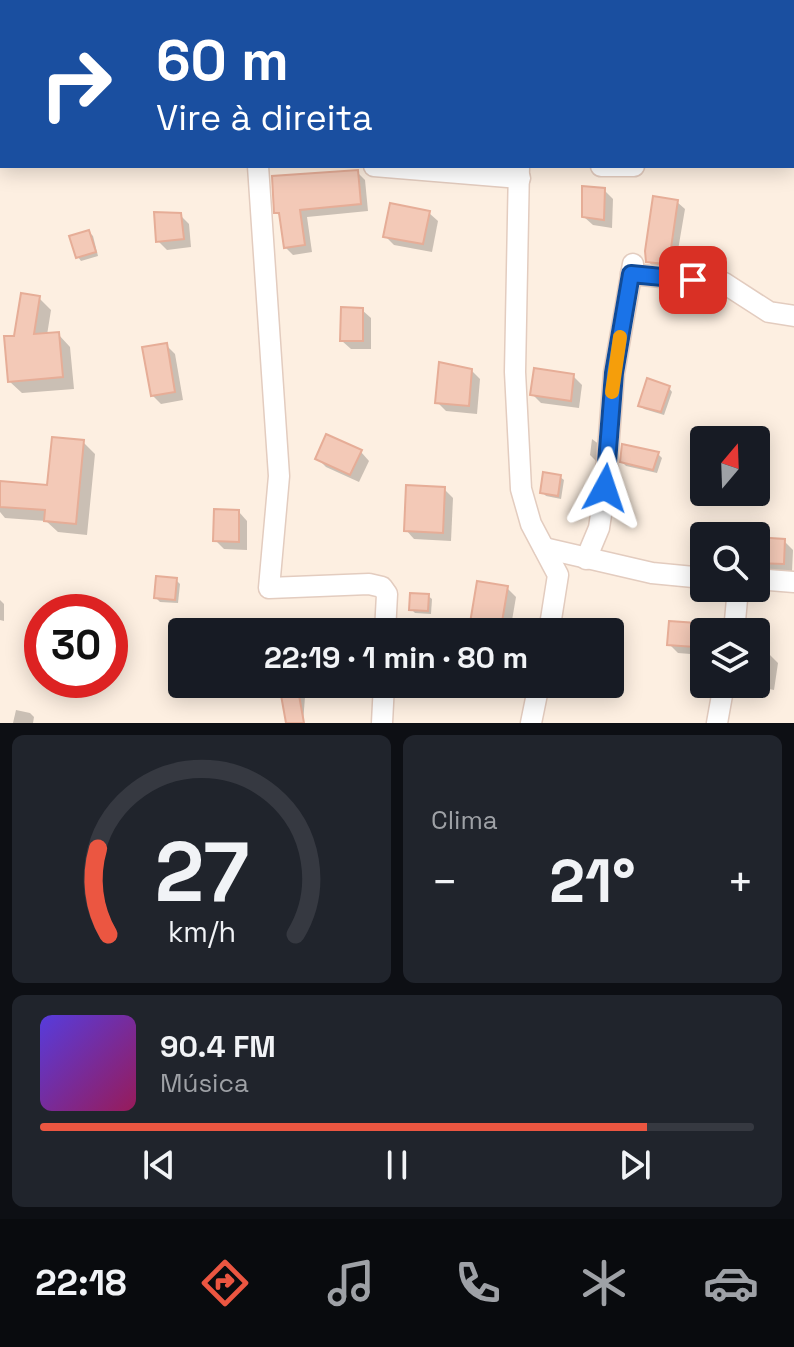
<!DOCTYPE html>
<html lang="pt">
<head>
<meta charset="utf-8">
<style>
	body { margin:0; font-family:"Space Grotesk",sans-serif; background:#20242c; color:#f1f3f6; height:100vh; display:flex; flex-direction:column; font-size:30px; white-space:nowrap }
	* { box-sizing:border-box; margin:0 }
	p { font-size:26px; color:#9ea1a6 }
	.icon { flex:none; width:44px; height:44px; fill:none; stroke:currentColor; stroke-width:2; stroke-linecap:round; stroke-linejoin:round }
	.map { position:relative; height:723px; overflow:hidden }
	.drawer { display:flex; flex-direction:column; gap:12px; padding:12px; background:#0d0f14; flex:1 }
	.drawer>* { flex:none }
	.hud { position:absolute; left:0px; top:0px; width:794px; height:168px; box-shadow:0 4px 20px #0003; background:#1a4fa0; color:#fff; overflow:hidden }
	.needle { width:52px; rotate:19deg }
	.tools { position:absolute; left:690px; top:426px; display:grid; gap:16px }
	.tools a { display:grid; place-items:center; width:80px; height:80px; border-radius:8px; background:#171b24; box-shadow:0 4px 20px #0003; font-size:40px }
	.speed { position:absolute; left:24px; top:594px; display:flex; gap:16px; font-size:40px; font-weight:700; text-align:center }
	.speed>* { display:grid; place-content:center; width:104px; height:104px; border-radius:50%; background:#171b24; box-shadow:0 4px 20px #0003; line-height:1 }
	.speed .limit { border:12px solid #d22; background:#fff; color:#111 }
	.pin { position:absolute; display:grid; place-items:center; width:68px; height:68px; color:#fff; margin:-34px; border-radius:16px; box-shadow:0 4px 12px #0006 }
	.me { position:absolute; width:88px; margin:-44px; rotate:5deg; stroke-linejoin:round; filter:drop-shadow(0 0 6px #0008) }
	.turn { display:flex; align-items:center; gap:28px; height:168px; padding:0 24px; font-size:36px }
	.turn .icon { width:104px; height:104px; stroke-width:2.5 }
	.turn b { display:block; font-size:56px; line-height:68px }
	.big { font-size:60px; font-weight:800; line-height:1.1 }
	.drawer .tile { flex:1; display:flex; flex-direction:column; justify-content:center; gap:12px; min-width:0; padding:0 28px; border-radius:12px; background:#20242c }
	.drawer .dial { align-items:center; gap:0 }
	.dial svg { height:208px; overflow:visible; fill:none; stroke:#363941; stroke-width:7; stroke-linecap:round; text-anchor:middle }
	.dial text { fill:#f1f3f6; stroke:none }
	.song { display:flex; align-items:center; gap:24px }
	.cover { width:96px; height:96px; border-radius:12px; background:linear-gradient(135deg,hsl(250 70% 55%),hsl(330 70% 35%)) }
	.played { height:8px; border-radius:4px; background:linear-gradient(90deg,#eb5641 85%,#363941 85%) }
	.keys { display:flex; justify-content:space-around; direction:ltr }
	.heat { display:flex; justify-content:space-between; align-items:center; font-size:44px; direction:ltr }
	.drawer .tiles { flex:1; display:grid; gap:12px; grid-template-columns:1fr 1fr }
	.tile:last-child { grid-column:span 2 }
	.trip { position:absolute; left:168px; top:618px; width:456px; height:80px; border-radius:8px; background:#171b24; box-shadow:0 4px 20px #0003; font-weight:800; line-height:80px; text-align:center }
	.tab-bar { display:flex; height:128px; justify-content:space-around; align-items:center; background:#090b0e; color:#9ea1a6 }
	.tab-bar .icon { width:56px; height:56px }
	.tab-bar .current { color:#eb5641 }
	.tab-bar b { font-size:36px; color:#f1f3f6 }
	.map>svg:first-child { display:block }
	.shadow { fill:#0003 }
	.building { fill:#f3c9b7; stroke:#e6ad97; stroke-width:2 }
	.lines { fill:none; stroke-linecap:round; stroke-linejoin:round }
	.minor-casing { stroke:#e3ccbf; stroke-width:23 }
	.minor { stroke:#fff; stroke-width:20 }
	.route-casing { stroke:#114b97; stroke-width:20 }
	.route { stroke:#1a73e8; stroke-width:14 }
	.slow { stroke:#f59e0b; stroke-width:14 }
</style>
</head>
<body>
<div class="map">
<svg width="794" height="723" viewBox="0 0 794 723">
	<rect width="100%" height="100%" fill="#fdefe1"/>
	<!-- shadow -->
	<g class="shadow">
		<polygon points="534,0 563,0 563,2 536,2"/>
		<polygon points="357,172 365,180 368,211 307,217 312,252 293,255 285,247 281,217 276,212"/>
		<polygon points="604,190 613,199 612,228 593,225 584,217"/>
		<polygon points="677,202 685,209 678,250 694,252 702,259 701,274 655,269 648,261"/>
		<polygon points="429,213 438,221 432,252 394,245 385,236"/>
		<polygon points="180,215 189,224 191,247 167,250 158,241"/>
		<polygon points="89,232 93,236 98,256 81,261 78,257"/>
		<polygon points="39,298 51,310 47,335 58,334 70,347 74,389 22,393 9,381 15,337"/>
		<polygon points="362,310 371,318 371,349 351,349 342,341"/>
		<polygon points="166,345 175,354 183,400 161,404 152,395"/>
		<polygon points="471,370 480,379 477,414 446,411 438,403"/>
		<polygon points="573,376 582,385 579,408 541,403 532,394"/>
		<polygon points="669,388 672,392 664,415 644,409 640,405"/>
		<polygon points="592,439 604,448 599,464 590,455"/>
		<polygon points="83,442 95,454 87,535 58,532 46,521 5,518 0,512 0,483 49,487"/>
		<polygon points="361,452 369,461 359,482 326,467 317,458"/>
		<polygon points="658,454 662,458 657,473 626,466 622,462"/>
		<polygon points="560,477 564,480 561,499 546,496 542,492"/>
		<polygon points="444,489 453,498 451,541 414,539 406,530"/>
		<polygon points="239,512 247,521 247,550 224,549 215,540"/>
		<polygon points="784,541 793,550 792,572 764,571 756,563"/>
		<polygon points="176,580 180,584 178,603 160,602 156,598"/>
		<polygon points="507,588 516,597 510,632 481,631 472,622"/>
		<polygon points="428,596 432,599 431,614 415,613 411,609"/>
		<polygon points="0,600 4,604 4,621 0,620"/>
		<polygon points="696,625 704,634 703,655 678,653 669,644"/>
		<polygon points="756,652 769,654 778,663 774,690 744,684 756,684"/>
		<polygon points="281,684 303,684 305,697 303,723 288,723"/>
		<polygon points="16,710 30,713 34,717 33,723 13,723"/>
	</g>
	<!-- building -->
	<g class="building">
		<polygon points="358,170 361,204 300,210 305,245 284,248 279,213 274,213 272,176"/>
		<polygon points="582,186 605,188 604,220 582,217"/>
		<polygon points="653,196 678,200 671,248 695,250 694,267 646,262 645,251"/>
		<polygon points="390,203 430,211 423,244 383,237"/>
		<polygon points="154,212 181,213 184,239 156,242"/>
		<polygon points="89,230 96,252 76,258 69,236"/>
		<polygon points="21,293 40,296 34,334 59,332 63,377 8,382 4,336 14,336"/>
		<polygon points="341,307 363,308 363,341 340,341"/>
		<polygon points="167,343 175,392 151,396 142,347"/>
		<polygon points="439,362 472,369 469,406 435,403"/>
		<polygon points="534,368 574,374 571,401 530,395"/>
		<polygon points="647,378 670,386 661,412 638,406"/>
		<polygon points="326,434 362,450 350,475 315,459"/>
		<polygon points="52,437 84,440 76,524 44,521 45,510 0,507 0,481 47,485"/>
		<polygon points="622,444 659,452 653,470 620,462"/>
		<polygon points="543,472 561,475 558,496 540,493"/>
		<polygon points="406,485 445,487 443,533 404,531"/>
		<polygon points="214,509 239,510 239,542 213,541"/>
		<polygon points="756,537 785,539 784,564 756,563"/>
		<polygon points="156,576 177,578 175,600 154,598"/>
		<polygon points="477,581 508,586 501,628 470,623"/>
		<polygon points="410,593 429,594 428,611 409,610"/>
		<polygon points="669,621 697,623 695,647 667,645"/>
		<polygon points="279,684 297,684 304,723 286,723"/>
	</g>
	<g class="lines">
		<!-- minor casing -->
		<g class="minor-casing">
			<g id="minor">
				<polyline points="243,0 243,2"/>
				<polyline points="472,0 473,2"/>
				<polyline points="669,2 669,0"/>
				<polyline points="258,166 279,476 269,588 369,584 382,587 387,594 385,632"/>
				<polyline points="374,166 520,178"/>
				<polyline points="519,166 515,372 521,489 531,524 558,575 549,632"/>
				<polyline points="601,166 634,166"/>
				<polyline points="631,274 724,283 769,312 794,316"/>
				<polyline points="544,548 652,573 704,578"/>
				<polyline points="586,559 599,528 605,488 614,373 633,264"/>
				<polyline points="756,579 794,582"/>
				<polyline points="734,632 738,588"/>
				<polyline points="382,723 384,684"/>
				<polyline points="531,723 539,684"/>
				<polyline points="717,723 724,684"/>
			</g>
		</g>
		<!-- minor -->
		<use href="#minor" class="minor"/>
	</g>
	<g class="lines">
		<!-- route casing -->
		<g class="route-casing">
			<polyline id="route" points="605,488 614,373 631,274 693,280"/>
		</g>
		<!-- route -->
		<use href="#route" class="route"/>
		<!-- slow -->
		<polyline class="slow" points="612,392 620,337"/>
	</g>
</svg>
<div class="tools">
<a><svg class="needle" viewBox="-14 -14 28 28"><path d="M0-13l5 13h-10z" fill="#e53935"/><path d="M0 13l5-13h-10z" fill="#9ea1a6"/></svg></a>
<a><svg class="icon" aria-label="search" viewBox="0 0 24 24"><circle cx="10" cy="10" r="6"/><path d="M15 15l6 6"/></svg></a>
<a><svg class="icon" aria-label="layers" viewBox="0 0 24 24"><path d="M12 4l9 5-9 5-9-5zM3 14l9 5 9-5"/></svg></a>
</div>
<div class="speed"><div class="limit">30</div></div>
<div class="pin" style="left:693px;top:280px;background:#d93025"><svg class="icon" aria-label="arrive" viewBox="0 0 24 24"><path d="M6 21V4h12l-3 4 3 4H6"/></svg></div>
<svg class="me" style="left:605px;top:488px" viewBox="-20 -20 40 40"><path d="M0-17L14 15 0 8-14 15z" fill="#1a73e8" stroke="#fff" stroke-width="4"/></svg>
<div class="trip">22:19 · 1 min · 80 m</div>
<div class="hud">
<div class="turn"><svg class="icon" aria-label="right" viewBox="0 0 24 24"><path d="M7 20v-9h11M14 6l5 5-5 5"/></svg><div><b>60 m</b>Vire à direita</div></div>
</div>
</div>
<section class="drawer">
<div class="tiles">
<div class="tile dial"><svg viewBox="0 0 100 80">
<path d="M14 69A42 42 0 1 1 86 69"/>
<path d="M14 69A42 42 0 0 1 10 36" stroke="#eb5641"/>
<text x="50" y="56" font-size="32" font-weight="700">27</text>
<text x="50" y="72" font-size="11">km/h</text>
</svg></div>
<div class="tile"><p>Clima</p>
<div class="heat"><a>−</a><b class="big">21°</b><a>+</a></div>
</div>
<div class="tile">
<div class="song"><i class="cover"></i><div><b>90.4 FM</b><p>Música</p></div></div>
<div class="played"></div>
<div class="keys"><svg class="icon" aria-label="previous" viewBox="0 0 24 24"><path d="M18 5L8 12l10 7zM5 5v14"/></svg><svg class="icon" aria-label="pause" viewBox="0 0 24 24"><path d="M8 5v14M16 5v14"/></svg><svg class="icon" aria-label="next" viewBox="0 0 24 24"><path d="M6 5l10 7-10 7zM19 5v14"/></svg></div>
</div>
</div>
</section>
<nav class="tab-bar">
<b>22:18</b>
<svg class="icon current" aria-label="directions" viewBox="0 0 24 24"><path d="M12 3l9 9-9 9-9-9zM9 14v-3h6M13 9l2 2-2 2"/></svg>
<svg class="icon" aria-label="music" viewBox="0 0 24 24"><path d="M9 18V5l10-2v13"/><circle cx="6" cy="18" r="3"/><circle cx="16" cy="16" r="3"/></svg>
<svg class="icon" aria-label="phone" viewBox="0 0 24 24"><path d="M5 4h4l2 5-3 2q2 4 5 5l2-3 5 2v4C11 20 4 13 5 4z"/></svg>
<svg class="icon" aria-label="climate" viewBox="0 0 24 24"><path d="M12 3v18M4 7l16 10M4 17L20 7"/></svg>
<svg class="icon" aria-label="car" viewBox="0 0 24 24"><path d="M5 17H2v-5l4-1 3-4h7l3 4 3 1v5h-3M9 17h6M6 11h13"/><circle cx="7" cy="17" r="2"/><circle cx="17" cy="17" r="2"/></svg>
</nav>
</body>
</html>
